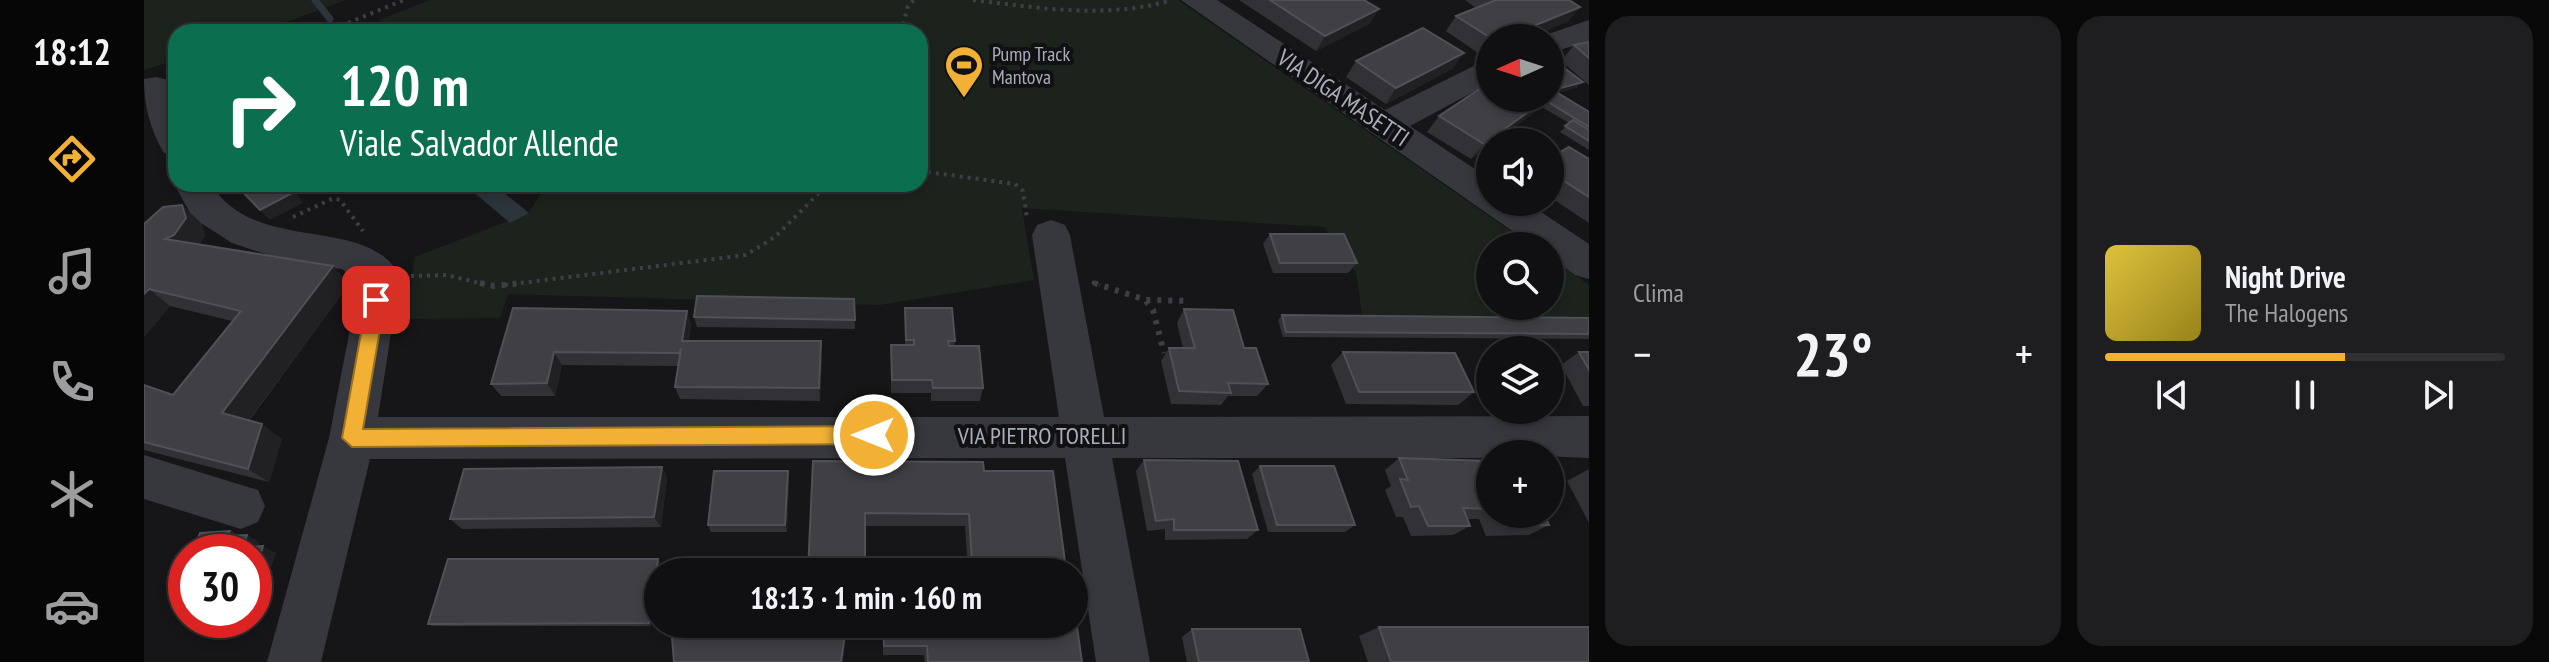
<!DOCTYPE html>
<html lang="it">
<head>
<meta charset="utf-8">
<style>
	body { margin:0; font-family:"PT Sans Narrow",sans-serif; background:#1e1e20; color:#f1f3f6; height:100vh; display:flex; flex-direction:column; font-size:30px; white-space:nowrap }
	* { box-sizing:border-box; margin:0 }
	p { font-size:26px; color:#9c9d9f }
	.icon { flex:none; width:44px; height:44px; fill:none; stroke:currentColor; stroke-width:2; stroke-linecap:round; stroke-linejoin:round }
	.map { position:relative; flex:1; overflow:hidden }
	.drawer { display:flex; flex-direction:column; gap:16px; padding:16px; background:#09090a; width:960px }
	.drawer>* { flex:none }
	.top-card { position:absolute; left:24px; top:24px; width:760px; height:168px; border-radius:24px; box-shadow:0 4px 12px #0003,0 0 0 2px #303032; background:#0b6e4f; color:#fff; overflow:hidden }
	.needle { width:52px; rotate:267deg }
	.buttons { position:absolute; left:1332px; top:24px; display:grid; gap:16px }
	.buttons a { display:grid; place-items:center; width:88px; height:88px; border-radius:50%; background:#101012; box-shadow:0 4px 12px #0003,0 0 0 2px #303032; font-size:40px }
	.speed { position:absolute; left:24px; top:534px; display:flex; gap:16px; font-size:40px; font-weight:700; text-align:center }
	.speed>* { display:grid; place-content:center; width:104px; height:104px; border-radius:50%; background:#101012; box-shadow:0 4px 12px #0003,0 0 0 2px #303032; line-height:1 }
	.speed .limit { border:12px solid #d22; background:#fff; color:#111 }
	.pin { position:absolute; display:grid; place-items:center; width:68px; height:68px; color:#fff; margin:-34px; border-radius:16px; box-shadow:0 4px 12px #0006 }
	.me { position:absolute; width:88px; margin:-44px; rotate:270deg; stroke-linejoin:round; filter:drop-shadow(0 0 6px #0008) }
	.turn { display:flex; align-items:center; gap:28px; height:168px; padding:0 40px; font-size:36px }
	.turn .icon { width:104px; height:104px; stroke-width:2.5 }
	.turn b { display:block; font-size:56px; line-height:68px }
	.big { font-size:60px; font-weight:800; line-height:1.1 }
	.drawer .tile { flex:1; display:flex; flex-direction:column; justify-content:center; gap:12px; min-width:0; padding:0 28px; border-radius:24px; background:#1e1e20 }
	.song { display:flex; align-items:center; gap:24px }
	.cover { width:96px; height:96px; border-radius:12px; background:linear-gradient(135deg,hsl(50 70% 55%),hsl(50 70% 35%)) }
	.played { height:8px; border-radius:4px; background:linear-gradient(90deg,#f2b134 60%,#303032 60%) }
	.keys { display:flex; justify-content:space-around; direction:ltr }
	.heat { display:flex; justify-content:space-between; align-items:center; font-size:44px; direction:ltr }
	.drawer .tiles { flex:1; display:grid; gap:16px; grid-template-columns:repeat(2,1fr) }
	.trip { position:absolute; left:500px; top:558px; width:444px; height:80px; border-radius:40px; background:#101012; box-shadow:0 4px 12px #0003,0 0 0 2px #303032; font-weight:800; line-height:80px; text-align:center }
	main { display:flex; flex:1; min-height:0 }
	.tabs { display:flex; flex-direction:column; width:144px; justify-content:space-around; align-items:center; background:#060607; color:#9c9d9f }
	.tabs .icon { width:56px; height:56px }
	.tabs .current { color:#f2b134 }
	.tabs b { font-size:36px; color:#f1f3f6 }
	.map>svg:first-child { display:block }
	.green { fill:#1c231d }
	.water { fill:#2c353c }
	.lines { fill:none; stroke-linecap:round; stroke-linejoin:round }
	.stream { stroke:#2c353c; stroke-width:7 }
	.path-far1 { stroke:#3d3f44; stroke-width:4; stroke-dasharray:3 5; stroke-linecap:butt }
	.path { stroke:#3d3f44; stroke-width:6; stroke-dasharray:4 7; stroke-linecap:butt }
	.minor { fill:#37383d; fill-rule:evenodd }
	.wall { fill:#323236 }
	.shaded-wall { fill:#212124 }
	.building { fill:#3f3f44; stroke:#4f5156; stroke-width:2 }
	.route { fill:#f2b134; stroke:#9d7322; stroke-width:2 }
	.labels { text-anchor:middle; stroke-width:8; stroke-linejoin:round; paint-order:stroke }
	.far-poi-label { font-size:20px; fill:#a8adb8; stroke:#111113; text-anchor:start }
	.street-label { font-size:24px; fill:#a8adb8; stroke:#111113 }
</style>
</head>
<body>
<main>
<nav class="tabs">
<b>18:12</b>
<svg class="icon current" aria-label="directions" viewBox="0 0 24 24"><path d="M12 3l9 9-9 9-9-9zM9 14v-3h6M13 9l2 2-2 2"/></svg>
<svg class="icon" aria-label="music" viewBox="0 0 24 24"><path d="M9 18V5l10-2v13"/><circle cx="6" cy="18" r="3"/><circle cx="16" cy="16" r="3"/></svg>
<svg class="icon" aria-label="phone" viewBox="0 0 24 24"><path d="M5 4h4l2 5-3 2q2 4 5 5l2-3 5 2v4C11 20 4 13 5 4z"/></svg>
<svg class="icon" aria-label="climate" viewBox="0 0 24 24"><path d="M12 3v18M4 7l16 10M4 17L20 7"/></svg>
<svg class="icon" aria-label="car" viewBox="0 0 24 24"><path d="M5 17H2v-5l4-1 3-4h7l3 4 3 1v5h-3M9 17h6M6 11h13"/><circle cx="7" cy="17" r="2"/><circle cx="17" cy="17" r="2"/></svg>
</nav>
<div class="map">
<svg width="1445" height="662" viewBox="0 0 1445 662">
	<rect width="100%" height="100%" fill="#161618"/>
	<!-- green -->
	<g class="green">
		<polygon points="0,0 202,0 116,32 32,32 32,60 0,70"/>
		<polygon points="286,0 1034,0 1388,246 1346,246 1346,306 1406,306 1406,258 1445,285 1445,323 1219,321 1212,272 1180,227 878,208 890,280 735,305 364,294 356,318 262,319 271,257 385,213 402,184 776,184 776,32 239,32 235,20"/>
	</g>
	<!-- water -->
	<polygon class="water" points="320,184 349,184 385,213 366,223"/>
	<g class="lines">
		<!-- stream -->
		<polyline class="stream" points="171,0 186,19"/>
		<!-- path-far1 -->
		<g class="path-far1">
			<path d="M829,0C896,8 959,19 1025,1"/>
			<polyline points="182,32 260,0"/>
			<polyline points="757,32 764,6 770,0"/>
			<polyline points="776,171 871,184 879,191 883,218"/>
			<polyline points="149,217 190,198 196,200 219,231"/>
			<polyline points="267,276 302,275 344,285"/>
			<polyline points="948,282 956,285"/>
			<polyline points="361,285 602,255 631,237 684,184"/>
		</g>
		<!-- path -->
		<g class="path">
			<polyline points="336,283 350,286 377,283"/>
			<polyline points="950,283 1002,300 1046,301"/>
			<polyline points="1002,301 1009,310 1020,353"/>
		</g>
		<!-- minor -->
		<g class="minor">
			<polygon points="1037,0 1073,0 1241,110 1346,58 1346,83 1266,126 1346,179 1346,202 1382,202 1445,244 1445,279 1431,275 1406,257 1406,246 1390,246"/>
			<polygon points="1445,20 1445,41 1406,53 1406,38 1393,38"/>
			<path d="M12,77L24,80L32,97V156L20,153C6,130 0,105 0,79Z"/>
			<path d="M32,180V184H67C111,256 223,213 256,276L234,417H915L888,235L893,225L907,220L921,225L926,235L960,417L1445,416V458L1346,454V458H968L1006,662H952L921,458L226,459L177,662H123L185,438L215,282L198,269L152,264L88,243L49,218L30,184Z"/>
			<polygon points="0,455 114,490 121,506 114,522 97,529 0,499"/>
		</g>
	</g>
	<!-- wall -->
	<g class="wall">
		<polygon points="1095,0 1220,0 1235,9 1225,24 1172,51"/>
		<polygon points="1321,0 1425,0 1436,7 1423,22 1346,38 1346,55 1340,57 1302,31 1312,16 1332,8"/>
		<polygon points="1445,42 1445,85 1417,61 1430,45"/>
		<polygon points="1320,53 1308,69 1242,104 1202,77 1212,61"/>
		<polygon points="1406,70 1434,87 1414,93 1445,112 1445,150 1416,132 1425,123 1396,106 1388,114 1350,142 1346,142 1346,145 1327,159 1283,132 1295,116 1346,98"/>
		<polygon points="1406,158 1445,159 1445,223 1406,197"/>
		<polygon points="38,205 57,223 61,236 55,244 205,284 105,421 138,439 125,482 0,450 0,385 29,395 88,321 26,306 0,337 0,224"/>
		<polygon points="1126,234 1213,263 1204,273 1129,273 1119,244"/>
		<polygon points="710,299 711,329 553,327 550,317"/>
		<polygon points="369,308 547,324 545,341 678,354 676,401 536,399 531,387 534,366 418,365 411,396 357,396 347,384"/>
		<polygon points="761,308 811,341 810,346 839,388 836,401 787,401 787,393 747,393 747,345 761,345"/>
		<polygon points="1040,309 1100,348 1124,384 1113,396 1084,396 1077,405 1027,404 1017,361 1025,348 1039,348 1033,323"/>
		<polygon points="1138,315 1445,318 1445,339 1139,337 1134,320"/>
		<polygon points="1199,352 1330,392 1314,405 1202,404 1187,365"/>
		<polygon points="1435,352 1445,352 1445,406 1439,406 1417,365"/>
		<polygon points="1255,458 1346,461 1346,514 1402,514 1400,515 1405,525 1385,535 1342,536 1335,519 1323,519 1326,526 1309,535 1267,536 1259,517 1252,517 1241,490 1247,486 1241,470"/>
		<polygon points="1000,460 1114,530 1103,539 1021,540 1021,529 1003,531 992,471"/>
		<polygon points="669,461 840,471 921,562 914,572 824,572 821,526 721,526"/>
		<polygon points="1116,466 1211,525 1201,532 1124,532 1108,474"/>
		<polygon points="518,467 523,478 517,527 318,529 306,519"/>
		<polygon points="1443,470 1445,470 1445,523 1423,481"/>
		<polygon points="644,471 645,478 643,532 567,532 564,525"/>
		<polygon points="86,531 95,536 103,535 115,542 114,547 132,553 125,572 115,574 112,585 110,585 110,552"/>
		<polygon points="516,562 515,572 514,572 507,626 289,626 284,624"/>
		<polygon points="739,624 849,624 849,628 938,662 781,662 780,655 739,655"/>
		<polygon points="1235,627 1445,662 1224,662 1215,636"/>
		<polygon points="1048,629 1165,662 1043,662 1038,637"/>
	</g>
	<!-- shaded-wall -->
	<g class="shaded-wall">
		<polygon points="1436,7 1423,22 1385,38 1360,38"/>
		<polygon points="1235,9 1225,24 1172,51 1181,36"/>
		<polygon points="1320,53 1308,69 1242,104 1252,88"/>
		<polygon points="1439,82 1434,87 1406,95 1409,90"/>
		<polygon points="1402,99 1388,114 1350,142 1346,142 1346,145 1327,159 1340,144"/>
		<polygon points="145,184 148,184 159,203 126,220 116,210"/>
		<polygon points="195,184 207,184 199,189"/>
		<polygon points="38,205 57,223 61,236 50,253 21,239"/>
		<polygon points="189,266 205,284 99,428 78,413"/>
		<polygon points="5,289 26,306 0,337 0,294"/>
		<polygon points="543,311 547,324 543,354 538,341"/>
		<polygon points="677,341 678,354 676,401 675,388"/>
		<polygon points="410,352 418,365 411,396 403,383"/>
		<polygon points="118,424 138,439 125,482 104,469"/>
		<polygon points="518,467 523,478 517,527 510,517"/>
		<polygon points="644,471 645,478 643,532 641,525"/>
		<polygon points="103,535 115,542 111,555 98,548"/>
		<polygon points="119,546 132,553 125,572 113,566"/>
		<polygon points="514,559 516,562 515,572 514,572 507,626 505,623"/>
		<polygon points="110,572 115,574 112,585 110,584"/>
		<polygon points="701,633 702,641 699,662 697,662"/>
	</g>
	<!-- building -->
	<g class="building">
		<polygon points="1126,0 1220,0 1235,9 1181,36"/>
		<polygon points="1352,0 1425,0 1436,7 1360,38 1347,38 1312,16"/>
		<polygon points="1279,28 1320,53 1252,88 1212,61"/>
		<polygon points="1445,42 1445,58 1430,45"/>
		<polygon points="1419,67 1439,82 1409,90 1445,112 1445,127 1401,100 1402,99 1401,98 1406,98 1406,70"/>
		<polygon points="1346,82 1346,98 1402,99 1340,144 1295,116"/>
		<polygon points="1429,120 1445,130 1445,141 1421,126"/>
		<polygon points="1425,147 1445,159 1445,197 1406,172 1406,158"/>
		<polygon points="91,184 145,184 150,192 116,210"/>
		<polygon points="38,205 42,218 30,235 21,239 189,266 78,413 118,424 104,469 0,442 0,385 29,395 97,311 5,289 0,294 0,224 19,207"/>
		<polygon points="1126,234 1200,234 1213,263 1136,263"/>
		<polygon points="553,296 710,299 711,320 550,317"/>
		<polygon points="369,308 543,311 538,341 677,341 675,388 531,387 537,348 535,353 410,352 403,383 347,384"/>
		<polygon points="761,308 808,308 811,341 804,341 805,346 835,346 839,388 789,388 788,380 748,380 747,345 770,345 770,340 762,340"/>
		<polygon points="1040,309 1089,310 1100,348 1112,348 1124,384 1084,383 1087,393 1035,391 1025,348 1051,348"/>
		<polygon points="1138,315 1445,318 1445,334 1142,332"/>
		<polygon points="1199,352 1311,353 1330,392 1215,392"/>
		<polygon points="1435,352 1445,352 1445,370"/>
		<polygon points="1255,458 1346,461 1346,509 1319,508 1326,526 1284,526 1275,506 1267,507 1256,479 1264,480"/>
		<polygon points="1000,460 1094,461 1114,530 1030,530 1030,519 1012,521"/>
		<polygon points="669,461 839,462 840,471 909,471 921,562 828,561 825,514 721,513 721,572 664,572"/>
		<polygon points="1116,466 1190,466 1211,525 1133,525"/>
		<polygon points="518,467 510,517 306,519 320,469"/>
		<polygon points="570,471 644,471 641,525 564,525"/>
		<polygon points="1356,514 1400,514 1405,525 1360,526"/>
		<polygon points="86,531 84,536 103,535 98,548 119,546 113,566 110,566 110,552 49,552 56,533"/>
		<polygon points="304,559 514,559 505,623 284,624"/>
		<polygon points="42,571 42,585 36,586"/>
		<polygon points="592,624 646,624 701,633 697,662 530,662 528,637"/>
		<polygon points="739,624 849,624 849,628 933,627 938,662 784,662 783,646 740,646"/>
		<polygon points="1235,627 1445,627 1445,662 1247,662"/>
		<polygon points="1048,629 1156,629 1165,662 1055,662"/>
	</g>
	<!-- route -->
	<polygon class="route" points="232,293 241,300 219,429 730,426 740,435 730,444 208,447 198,438 223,300"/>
	<!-- icons -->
	<defs>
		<g id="stadium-pin" transform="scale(2)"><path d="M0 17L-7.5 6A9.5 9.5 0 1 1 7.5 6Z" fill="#f2b134" stroke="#111113"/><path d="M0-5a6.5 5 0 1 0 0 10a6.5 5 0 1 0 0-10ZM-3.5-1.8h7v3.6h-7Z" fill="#111"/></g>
	</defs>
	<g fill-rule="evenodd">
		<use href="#stadium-pin" x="820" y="65"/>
	</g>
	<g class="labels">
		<!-- far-poi labels -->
		<g class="far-poi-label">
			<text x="848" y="61">Pump Track<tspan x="848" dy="23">Mantova</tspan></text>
		</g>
		<!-- street labels -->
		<g class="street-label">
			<text transform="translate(1199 98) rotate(34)" y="8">VIA DIGA MASETTI</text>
			<text x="898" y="444">VIA PIETRO TORELLI</text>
		</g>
	</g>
</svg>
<div class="buttons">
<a><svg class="needle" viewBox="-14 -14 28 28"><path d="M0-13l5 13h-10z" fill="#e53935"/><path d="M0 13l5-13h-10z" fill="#9c9d9f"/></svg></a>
<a><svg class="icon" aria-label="sound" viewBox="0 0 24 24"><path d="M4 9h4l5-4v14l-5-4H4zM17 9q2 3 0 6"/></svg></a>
<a><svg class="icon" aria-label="search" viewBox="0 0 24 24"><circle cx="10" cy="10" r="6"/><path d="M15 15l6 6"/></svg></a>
<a><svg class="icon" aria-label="layers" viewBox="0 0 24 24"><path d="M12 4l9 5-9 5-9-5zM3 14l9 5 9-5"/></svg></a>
<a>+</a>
</div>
<div class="speed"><div class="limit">30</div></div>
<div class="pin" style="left:232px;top:300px;background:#d93025"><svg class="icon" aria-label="arrive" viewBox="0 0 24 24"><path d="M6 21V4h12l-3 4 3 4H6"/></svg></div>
<svg class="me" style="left:730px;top:435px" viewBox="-20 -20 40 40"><circle r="17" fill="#f2b134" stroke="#fff" stroke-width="3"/><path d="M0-11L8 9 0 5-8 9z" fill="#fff"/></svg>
<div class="trip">18:13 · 1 min · 160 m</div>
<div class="top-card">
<div class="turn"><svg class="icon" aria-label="right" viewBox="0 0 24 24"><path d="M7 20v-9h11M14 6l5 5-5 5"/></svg><div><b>120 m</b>Viale Salvador Allende</div></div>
</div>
</div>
<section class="drawer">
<div class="tiles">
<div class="tile"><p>Clima</p>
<div class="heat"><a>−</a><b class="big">23°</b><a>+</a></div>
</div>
<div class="tile">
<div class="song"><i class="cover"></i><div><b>Night Drive</b><p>The Halogens</p></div></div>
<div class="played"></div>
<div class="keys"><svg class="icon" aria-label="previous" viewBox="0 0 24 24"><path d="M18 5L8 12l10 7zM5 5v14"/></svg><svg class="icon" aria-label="pause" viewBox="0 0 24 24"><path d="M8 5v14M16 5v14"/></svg><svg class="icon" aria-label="next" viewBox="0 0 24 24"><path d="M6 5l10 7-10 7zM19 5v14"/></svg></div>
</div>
</div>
</section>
</main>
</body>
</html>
